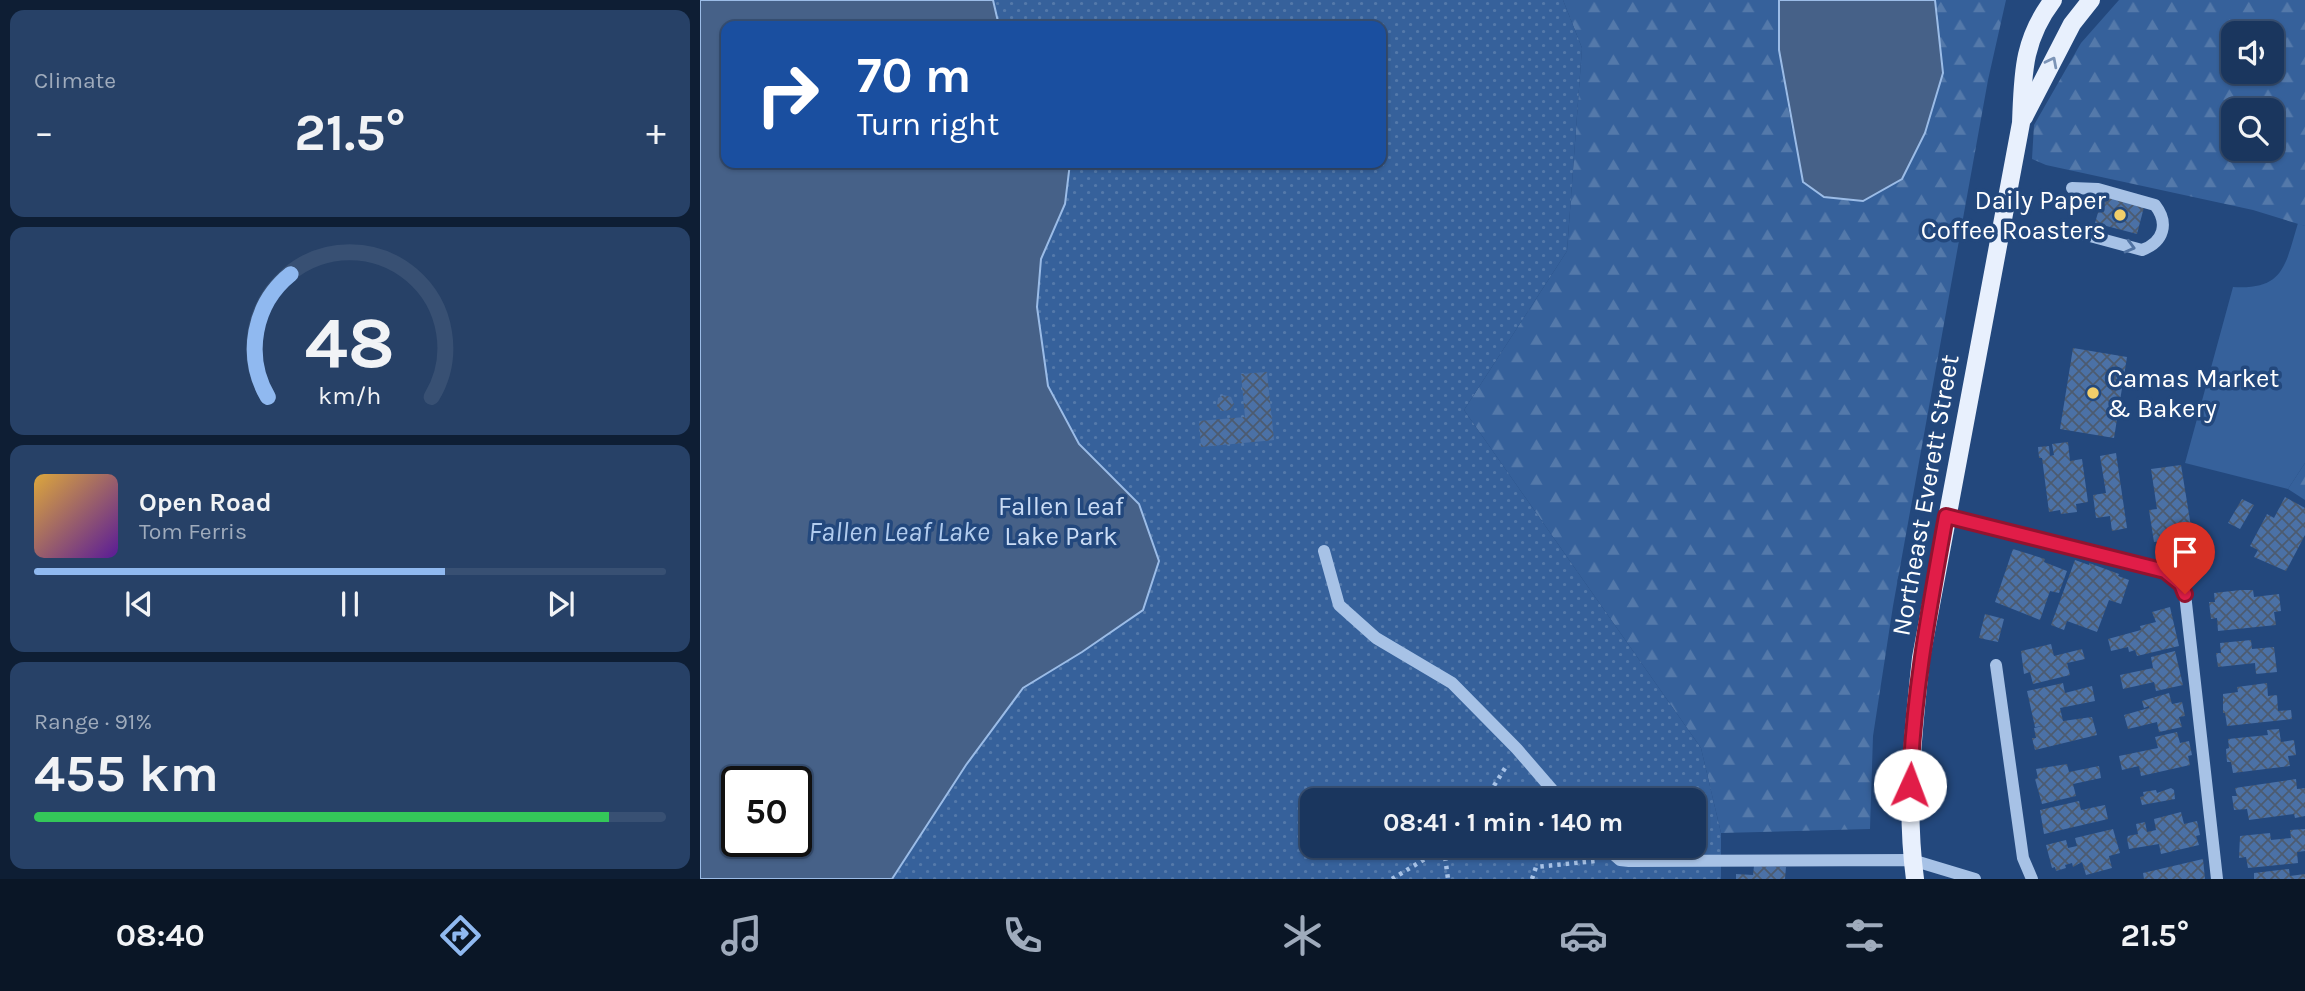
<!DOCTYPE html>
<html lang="en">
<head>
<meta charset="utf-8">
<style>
	body { margin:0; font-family:Karla,sans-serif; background:#274167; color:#f1f3f6; height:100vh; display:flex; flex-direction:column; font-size:26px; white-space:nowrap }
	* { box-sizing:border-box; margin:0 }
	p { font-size:23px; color:#9fabbc }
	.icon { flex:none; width:38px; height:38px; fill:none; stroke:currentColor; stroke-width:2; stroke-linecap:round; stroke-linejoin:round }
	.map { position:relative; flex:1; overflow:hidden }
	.side { display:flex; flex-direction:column; gap:10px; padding:10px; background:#0e1e34; width:700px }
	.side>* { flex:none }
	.top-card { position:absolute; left:21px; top:21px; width:665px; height:147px; border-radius:14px; box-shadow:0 2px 5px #0004,0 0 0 2px #385073; background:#1a4fa0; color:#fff; overflow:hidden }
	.buttons { position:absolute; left:1521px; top:21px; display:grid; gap:14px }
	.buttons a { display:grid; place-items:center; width:63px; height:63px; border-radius:14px; background:#1a365e; box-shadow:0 2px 5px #0004,0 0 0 2px #385073; font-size:35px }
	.speed { position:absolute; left:21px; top:766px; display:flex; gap:14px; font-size:35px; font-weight:700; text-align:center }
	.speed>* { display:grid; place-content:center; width:91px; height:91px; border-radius:50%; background:#1a365e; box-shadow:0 2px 5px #0004,0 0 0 2px #385073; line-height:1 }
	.speed .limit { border:4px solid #111; border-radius:10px; background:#fff; color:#111 }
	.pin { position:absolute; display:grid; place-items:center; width:60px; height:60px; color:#fff; margin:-72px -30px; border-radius:50% 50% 50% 0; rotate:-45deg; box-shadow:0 0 7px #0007 }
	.pin .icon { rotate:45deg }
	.me { position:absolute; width:77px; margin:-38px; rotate:2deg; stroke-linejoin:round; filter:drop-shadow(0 0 5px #0008) }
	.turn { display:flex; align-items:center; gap:24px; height:147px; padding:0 21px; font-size:32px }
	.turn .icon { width:91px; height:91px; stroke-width:2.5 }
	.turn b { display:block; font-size:49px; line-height:60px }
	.big { font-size:52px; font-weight:700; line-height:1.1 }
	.side .tile { flex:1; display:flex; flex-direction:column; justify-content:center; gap:10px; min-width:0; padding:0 24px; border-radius:14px; background:#274167 }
	.side .dial { align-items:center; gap:0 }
	.dial svg { height:182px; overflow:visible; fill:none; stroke:#385073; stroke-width:7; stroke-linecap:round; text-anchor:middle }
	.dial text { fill:#f1f3f6; stroke:none }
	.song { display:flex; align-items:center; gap:21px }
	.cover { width:84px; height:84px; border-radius:10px; background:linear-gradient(135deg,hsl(40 70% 55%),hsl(270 70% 35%)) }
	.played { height:7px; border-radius:4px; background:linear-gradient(90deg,#90b9f0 65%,#385073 65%) }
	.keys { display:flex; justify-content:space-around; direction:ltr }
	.heat { display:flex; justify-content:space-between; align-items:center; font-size:38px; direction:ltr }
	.charge { height:10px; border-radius:5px; background:linear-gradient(90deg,#34c759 91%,#385073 0) }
	.trip { position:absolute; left:600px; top:788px; width:406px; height:70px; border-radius:14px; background:#1a365e; box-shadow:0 2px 5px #0004,0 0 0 2px #385073; font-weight:700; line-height:70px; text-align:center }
	.tab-bar { display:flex; height:112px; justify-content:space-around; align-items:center; background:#0a1626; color:#9fabbc }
	.tab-bar .icon { width:49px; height:49px }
	.tab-bar .selected { color:#90b9f0 }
	.tab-bar b { font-size:32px; color:#f1f3f6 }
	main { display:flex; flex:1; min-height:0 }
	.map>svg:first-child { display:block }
	.green { fill:#36619b }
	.forest { fill:url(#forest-firs); fill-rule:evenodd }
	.park { fill:url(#park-dots); fill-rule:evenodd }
	.water { fill:#466188; stroke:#9bbce7; stroke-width:2; fill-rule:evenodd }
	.building { fill:url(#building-cross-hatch) }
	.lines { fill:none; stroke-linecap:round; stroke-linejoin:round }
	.path { stroke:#a7c2e6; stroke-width:4.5; stroke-dasharray:3.5 5; stroke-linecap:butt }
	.minor { stroke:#a7c2e6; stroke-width:12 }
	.major { stroke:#e8f0fd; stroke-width:18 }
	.oneway { stroke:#7c94b7 }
	.oneway2 { stroke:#5173a2 }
	.route-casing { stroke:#92132f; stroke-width:18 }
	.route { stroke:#e11d48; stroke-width:12 }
	.poi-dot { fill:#f1ce6a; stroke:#23487d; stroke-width:2.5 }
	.labels { text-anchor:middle; stroke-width:7; stroke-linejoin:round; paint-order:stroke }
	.poi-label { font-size:26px; fill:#fff; stroke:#23487d; text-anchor:end }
	.street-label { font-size:26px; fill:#fff; stroke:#23487d }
	.park-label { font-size:26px; fill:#cadcf5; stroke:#23487d }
	.water-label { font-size:28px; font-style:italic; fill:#b2ccee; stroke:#23487d }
</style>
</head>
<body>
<main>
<section class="side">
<div class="tile"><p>Climate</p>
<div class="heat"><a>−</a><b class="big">21.5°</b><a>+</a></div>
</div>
<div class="tile dial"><svg viewBox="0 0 100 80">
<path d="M14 69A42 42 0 1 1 86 69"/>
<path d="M14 69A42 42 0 0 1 24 15" stroke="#90b9f0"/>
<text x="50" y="56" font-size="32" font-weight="700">48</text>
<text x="50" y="72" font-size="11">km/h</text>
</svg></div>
<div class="tile">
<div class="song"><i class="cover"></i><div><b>Open Road</b><p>Tom Ferris</p></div></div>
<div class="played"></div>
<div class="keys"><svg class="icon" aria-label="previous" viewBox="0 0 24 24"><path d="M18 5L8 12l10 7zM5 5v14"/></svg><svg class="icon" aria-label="pause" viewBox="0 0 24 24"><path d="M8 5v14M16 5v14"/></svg><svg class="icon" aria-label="next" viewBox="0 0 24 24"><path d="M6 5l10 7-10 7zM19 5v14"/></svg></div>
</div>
<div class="tile"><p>Range · 91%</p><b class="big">455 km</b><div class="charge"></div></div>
</section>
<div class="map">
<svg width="1605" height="879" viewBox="0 0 1605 879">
	<defs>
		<pattern id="forest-firs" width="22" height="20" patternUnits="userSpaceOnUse" patternTransform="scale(1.75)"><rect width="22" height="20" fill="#36619b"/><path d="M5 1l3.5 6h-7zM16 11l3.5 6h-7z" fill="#5479aa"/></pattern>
		<pattern id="park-dots" width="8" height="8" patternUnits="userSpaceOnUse" patternTransform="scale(1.75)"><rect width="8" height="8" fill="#36619b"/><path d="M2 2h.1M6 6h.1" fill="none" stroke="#5479aa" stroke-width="1.8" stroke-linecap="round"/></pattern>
		<pattern id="building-cross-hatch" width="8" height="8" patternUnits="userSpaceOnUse" patternTransform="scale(1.75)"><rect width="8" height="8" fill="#4b71a6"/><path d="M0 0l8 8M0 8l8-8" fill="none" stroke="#4c5b70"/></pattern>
	</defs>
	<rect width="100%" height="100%" fill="#23487d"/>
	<!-- green -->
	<path class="green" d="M1598,223L1605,226V463L1588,489L1485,463L1533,287C1584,290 1585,266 1598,223Z"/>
	<!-- forest -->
	<g class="forest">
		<polygon points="863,0 1079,0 1079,50 1092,130 1238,15 1235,0 1306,0 1288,80 1193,606 1173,736 1170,829 1021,833 1001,748 764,410 867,251 882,48"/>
		<path d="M1419,0H1605V226L1553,210L1346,165L1332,159L1334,125L1381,43ZM1533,33H1572V72H1533ZM1533,110H1572V149H1533Z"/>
		<polygon points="1605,463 1605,500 1588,489"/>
	</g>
	<!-- park -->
	<path class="park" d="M0,0H863L882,48L867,251L764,410L1001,748L1021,833V879H0ZM26,26H681V163H26ZM37,782H96V842H37ZM612,800H994V845H612Z"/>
	<!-- water -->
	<g class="water">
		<path d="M0,0H293L299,26H26V163H370L365,204L341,259L337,307L348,386L379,444L439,504L459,561L443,610L382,652L323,688L266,765L192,879H0ZM37,782H96V842H37Z"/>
		<polygon points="1079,0 1235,0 1243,73 1225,133 1202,179 1163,201 1124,197 1103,182 1079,50"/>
	</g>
	<!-- building -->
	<g class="building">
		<polygon points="1403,195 1444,207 1437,234 1395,223"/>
		<polygon points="1373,348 1427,357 1414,438 1360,429"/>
		<polygon points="567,372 574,440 501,447 499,421 545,417 541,374"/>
		<polygon points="524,395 531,397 534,404 530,410 522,411 517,406 518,398"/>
		<polygon points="1368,442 1370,461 1382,459 1388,502 1376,504 1377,512 1361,514 1360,510 1349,512 1342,458 1339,458 1338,447 1349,446 1350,456 1354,455 1352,444"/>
		<polygon points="1416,453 1427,528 1412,531 1410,516 1396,518 1393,495 1406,493 1400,456"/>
		<polygon points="1481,465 1493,539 1464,544 1463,541 1454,542 1449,510 1457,509 1451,469"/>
		<polygon points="1585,497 1605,508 1605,535 1586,571 1554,557 1558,550 1550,546 1567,514 1574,518"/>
		<polygon points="1542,499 1554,505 1540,529 1528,523"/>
		<polygon points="1313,549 1345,559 1344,562 1367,571 1359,593 1350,591 1340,620 1295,602"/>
		<polygon points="1375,560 1389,565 1389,563 1419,574 1418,576 1429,580 1421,604 1409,600 1397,632 1367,621 1364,630 1351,625"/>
		<polygon points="1541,590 1553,590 1554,597 1579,594 1581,611 1574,612 1576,625 1518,631 1517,618 1511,619 1509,602 1515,602 1514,593"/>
		<polygon points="1470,607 1479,646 1437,656 1435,650 1429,652 1428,647 1411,651 1408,639 1441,630 1440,626 1456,622 1452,612"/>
		<polygon points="1285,614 1304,619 1298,642 1279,638"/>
		<polygon points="1551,640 1552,649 1574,647 1577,672 1556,674 1555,663 1518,667 1516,653 1521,653 1520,643"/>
		<polygon points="1351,644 1354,656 1382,649 1385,659 1367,663 1370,675 1333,684 1330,672 1324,674 1321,651"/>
		<polygon points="1475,651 1483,685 1456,691 1454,682 1423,689 1420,675 1453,668 1451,657"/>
		<polygon points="1363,683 1365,693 1392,686 1395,701 1360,708 1363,721 1392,717 1397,735 1335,750 1332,738 1336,738 1334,728 1343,726 1335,727 1327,691"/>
		<polygon points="1567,683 1568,696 1577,695 1578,711 1591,710 1592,719 1527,726 1525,713 1523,713 1523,694 1538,692 1537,687"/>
		<polygon points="1469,693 1472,704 1482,702 1485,716 1479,717 1482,727 1459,732 1457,722 1428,729 1424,715 1449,708 1449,706 1444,708 1442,701"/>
		<polygon points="1579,729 1581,742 1594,740 1596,755 1588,756 1590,766 1533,773 1531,762 1527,762 1526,749 1529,748 1528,739 1568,735 1567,730"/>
		<polygon points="1477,732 1480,743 1489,741 1492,755 1488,756 1490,765 1441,776 1439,766 1422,770 1419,756 1458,748 1455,737"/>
		<polygon points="1367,764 1369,772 1399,766 1401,778 1373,784 1376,796 1342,804 1335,779 1338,778 1336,769"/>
		<polygon points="1596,779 1597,789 1605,788 1605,816 1595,818 1594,814 1549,820 1547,809 1534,810 1532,796 1537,796 1535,788"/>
		<polygon points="1471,788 1474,790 1475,799 1442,805 1440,797 1444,796 1443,792 1456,790 1457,793"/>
		<polygon points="1379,801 1381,810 1405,805 1408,819 1344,834 1340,810"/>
		<polygon points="1481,812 1484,824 1497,821 1500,835 1496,836 1499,845 1461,854 1459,844 1429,849 1427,839 1428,836 1438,834 1436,824 1445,822 1447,832 1456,830 1454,819"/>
		<polygon points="1413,829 1420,853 1409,856 1412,868 1386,875 1382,862 1373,867 1372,863 1365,865 1366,868 1356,871 1355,867 1352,868 1346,845 1366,840 1368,848 1377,846 1375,838"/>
		<polygon points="1605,829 1605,851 1597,852 1598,863 1548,868 1546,857 1539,858 1540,836 1570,833 1571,840 1591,838 1590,830"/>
		<polygon points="1503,859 1505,879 1444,879 1443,873"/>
		<polygon points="1054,866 1086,867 1085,879 1036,879 1036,874 1053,875"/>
		<polygon points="1589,869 1590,876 1605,874 1605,879 1554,879 1554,873"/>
	</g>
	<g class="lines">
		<!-- path -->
		<g class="path">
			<polyline points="785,800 807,765"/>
			<polyline points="744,849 748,879"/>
			<polyline points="692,879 748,845"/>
			<polyline points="832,879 836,867 895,861"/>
		</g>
		<!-- minor -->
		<g class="minor">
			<path d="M1364,229L1442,250C1464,242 1469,223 1455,205L1398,189L1372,188"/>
			<polyline points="1246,516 1465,571 1481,584 1485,594 1517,879"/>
			<polyline points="624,551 639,605 676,638 752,683 817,749 861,800"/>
			<polyline points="1296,665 1323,858 1332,879"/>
			<polyline points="903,845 920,860 929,861 1212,860 1275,879"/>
		</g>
		<!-- major -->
		<g class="major">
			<polyline points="1324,117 1372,24 1391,0"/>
			<path d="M1215,879C1205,805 1213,732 1221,658L1321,123C1323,75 1322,41 1353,0"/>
		</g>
	</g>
	<!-- one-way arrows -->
	<defs><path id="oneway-chevron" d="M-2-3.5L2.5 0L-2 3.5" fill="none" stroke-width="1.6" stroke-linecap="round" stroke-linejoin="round" transform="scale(1.75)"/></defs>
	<use class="oneway" href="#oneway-chevron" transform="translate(1352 62) rotate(-63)"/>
	<use class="oneway2" href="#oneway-chevron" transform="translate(1430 247) rotate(15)"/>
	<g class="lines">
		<!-- route casing -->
		<g class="route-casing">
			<path id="route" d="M1210,785C1213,694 1230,605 1246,516L1465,571L1481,584L1485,594"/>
		</g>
		<!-- route -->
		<use href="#route" class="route"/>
	</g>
	<!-- markers -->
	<g class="poi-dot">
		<circle cx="1420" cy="215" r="7"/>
		<circle cx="1393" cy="393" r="7"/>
	</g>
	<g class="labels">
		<!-- poi labels -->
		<g class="poi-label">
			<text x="1406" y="209">Daily Paper<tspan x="1406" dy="30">Coffee Roasters</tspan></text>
			<text x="1407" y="387" text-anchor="start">Camas Market<tspan x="1407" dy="30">&amp; Bakery</tspan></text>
		</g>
		<!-- street labels -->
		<g class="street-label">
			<text transform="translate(1225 495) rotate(-80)" y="9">Northeast Everett Street</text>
		</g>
		<!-- park labels -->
		<g class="park-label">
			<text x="361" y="515">Fallen Leaf<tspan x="361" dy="30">Lake Park</tspan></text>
		</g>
		<!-- water labels -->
		<g class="water-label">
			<text x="199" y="541">Fallen Leaf Lake</text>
		</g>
	</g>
</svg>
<div class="buttons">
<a><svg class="icon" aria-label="sound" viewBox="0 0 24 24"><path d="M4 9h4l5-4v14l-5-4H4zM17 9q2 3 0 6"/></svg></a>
<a><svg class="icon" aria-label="search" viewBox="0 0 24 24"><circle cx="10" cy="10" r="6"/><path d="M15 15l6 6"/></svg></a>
</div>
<div class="speed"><div class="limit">50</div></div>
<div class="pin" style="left:1485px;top:594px;background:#d93025"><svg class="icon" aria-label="arrive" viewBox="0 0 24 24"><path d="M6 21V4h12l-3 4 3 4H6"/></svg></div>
<svg class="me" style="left:1210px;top:785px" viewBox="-20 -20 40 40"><circle r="19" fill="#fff"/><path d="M0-13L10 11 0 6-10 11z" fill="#e11d48"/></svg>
<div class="trip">08:41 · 1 min · 140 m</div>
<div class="top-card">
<div class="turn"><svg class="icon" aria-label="right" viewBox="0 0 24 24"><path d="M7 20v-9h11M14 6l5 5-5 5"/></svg><div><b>70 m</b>Turn right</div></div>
</div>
</div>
</main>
<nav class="tab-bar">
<b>08:40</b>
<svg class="icon selected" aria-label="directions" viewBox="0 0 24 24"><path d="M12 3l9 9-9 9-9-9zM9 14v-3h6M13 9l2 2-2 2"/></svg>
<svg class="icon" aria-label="music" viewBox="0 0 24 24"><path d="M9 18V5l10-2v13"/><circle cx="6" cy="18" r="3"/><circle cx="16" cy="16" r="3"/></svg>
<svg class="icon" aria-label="phone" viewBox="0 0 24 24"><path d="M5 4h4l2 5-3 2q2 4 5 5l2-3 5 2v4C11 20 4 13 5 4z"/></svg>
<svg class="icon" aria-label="climate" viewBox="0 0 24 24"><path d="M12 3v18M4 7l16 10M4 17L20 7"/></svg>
<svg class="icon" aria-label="car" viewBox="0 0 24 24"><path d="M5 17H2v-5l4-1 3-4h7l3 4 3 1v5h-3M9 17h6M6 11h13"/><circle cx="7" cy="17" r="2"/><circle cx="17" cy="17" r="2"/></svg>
<svg class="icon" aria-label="filters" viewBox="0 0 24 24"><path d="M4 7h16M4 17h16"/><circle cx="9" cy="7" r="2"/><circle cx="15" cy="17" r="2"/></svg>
<b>21.5°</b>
</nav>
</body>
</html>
